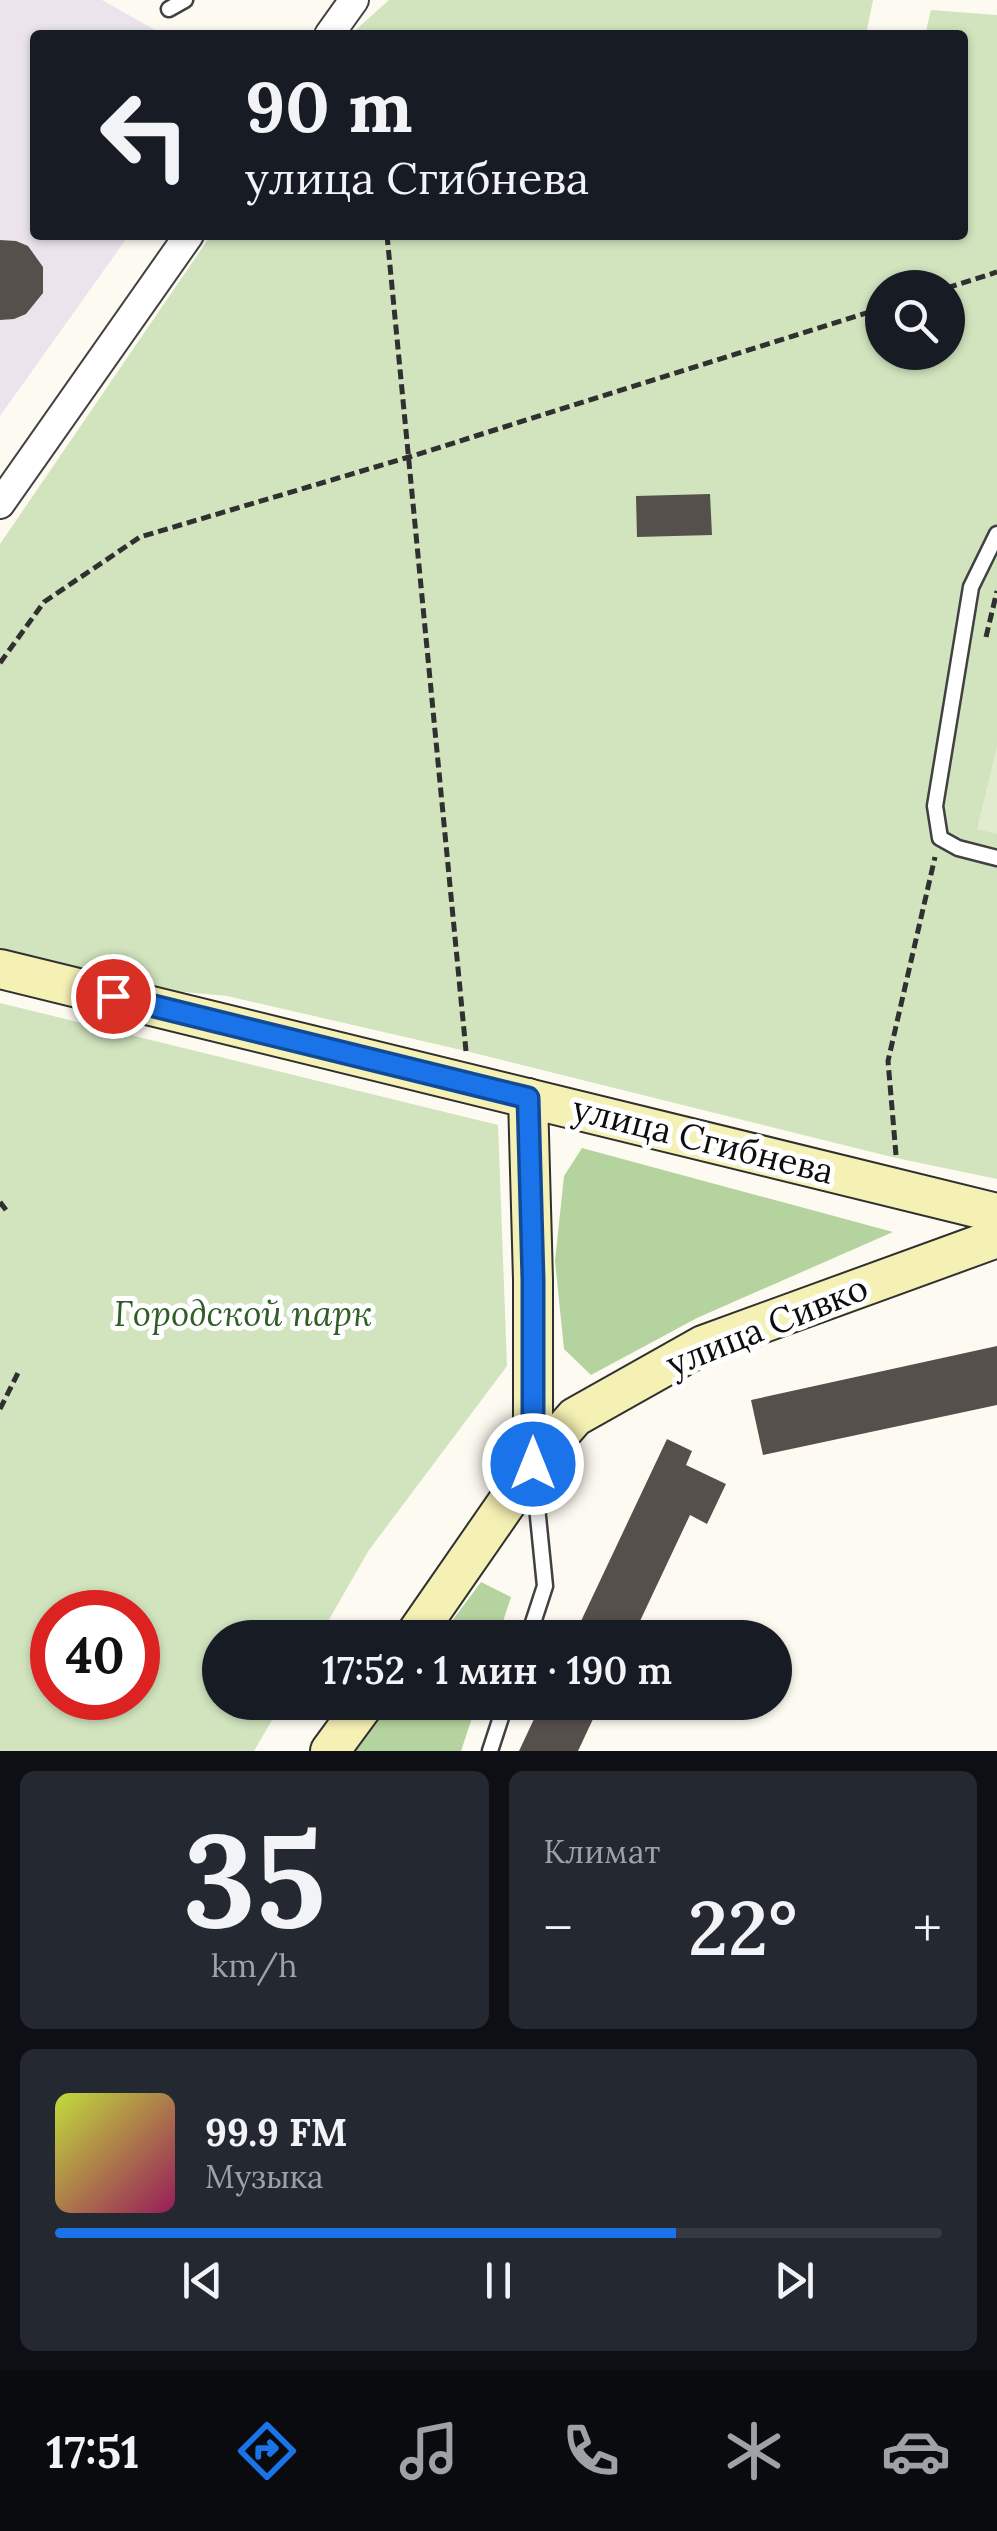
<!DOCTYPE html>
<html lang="ru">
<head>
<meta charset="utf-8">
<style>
	body { margin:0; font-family:Lora,serif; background:#242831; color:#f1f3f6; height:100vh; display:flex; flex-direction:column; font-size:38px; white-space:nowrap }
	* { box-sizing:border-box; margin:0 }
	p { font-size:32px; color:#9ea1a6 }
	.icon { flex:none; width:55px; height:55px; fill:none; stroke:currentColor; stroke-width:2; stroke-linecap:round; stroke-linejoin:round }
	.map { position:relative; height:1751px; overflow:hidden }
	.sheet { display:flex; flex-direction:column; gap:20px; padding:20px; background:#0d0f14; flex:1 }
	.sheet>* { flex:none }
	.hud { position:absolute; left:30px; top:30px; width:938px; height:210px; border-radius:10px; box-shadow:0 2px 8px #0004; background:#171b24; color:#f1f3f6; overflow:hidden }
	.fabs { position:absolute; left:865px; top:270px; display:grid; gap:20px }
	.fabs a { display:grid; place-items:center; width:100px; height:100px; border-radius:50%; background:#171b24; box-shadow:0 2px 8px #0004; font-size:50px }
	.speed { position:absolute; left:30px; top:1590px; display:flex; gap:20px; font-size:50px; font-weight:700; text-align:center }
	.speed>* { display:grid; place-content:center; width:130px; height:130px; border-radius:50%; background:#171b24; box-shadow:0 2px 8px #0004; line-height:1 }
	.speed .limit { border:15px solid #d22; background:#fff; color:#111 }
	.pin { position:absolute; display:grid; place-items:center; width:85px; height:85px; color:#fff; margin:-42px; border:5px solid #fff; border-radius:50%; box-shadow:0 2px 10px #0007 }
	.me { position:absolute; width:110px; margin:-55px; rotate:0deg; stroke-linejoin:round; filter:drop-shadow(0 0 8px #0008) }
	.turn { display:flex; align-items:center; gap:35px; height:210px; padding:0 50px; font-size:45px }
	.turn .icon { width:130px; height:130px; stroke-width:2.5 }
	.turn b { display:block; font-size:70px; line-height:85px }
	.big { font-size:75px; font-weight:600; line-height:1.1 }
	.sheet .tile { flex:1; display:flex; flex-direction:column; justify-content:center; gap:15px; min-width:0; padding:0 35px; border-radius:15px; background:#242831 }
	.sheet .dial { align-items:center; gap:0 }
	.dial b { font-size:130px; line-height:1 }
	.song { display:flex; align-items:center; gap:30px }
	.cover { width:120px; height:120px; border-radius:15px; background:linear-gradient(135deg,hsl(70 70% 55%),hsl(330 70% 35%)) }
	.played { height:10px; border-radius:5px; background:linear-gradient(90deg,#1a73e8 70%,#363941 70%) }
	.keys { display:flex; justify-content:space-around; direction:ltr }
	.heat { display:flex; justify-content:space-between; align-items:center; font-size:55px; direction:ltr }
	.sheet .tiles { flex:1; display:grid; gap:20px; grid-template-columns:1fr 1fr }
	.tile:last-child { grid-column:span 2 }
	.trip { position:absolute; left:202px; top:1620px; width:590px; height:100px; border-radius:50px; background:#171b24; box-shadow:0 2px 8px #0004; font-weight:600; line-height:100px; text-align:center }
	.tab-bar { display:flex; height:160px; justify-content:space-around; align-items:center; background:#090b0e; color:#9ea1a6 }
	.tab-bar .icon { width:70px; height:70px }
	.tab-bar .on { color:#1a73e8 }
	.tab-bar b { font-size:45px; color:#f1f3f6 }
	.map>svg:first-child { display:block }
	.industrial { fill:#ebe4ec }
	.green { fill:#d1e4be; fill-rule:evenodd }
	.forest { fill:#b5d39f }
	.pitch { fill:#e1eccf }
	.building { fill:#56504c }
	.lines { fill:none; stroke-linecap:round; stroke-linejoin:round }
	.lane-casing { stroke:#414141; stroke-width:19 }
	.street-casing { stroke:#414141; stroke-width:32 }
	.secondary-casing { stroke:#303030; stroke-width:42 }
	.path { stroke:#303030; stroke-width:5; stroke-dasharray:10 5; stroke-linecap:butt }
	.lane { stroke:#fff; stroke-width:14 }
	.street { stroke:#fff; stroke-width:28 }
	.secondary { stroke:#f5f0b4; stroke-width:38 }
	.route-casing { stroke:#114b97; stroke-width:25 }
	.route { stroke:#1a73e8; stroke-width:18 }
	.labels { text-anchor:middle; stroke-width:10; stroke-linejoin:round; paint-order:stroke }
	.street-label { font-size:35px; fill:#0e0e0e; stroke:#fff }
	.park-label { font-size:35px; font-style:italic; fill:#305e26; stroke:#fff }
</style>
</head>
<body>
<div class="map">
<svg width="997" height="1751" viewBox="0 0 997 1751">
	<rect width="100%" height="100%" fill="#fdfbf1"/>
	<!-- industrial -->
	<polygon class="industrial" points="0,0 102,0 164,35 35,35 35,235 129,235 0,416"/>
	<!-- green -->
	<g class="green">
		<polygon points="389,0 873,0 866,35 350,35"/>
		<path d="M931,10L997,15V1179L896,1158L466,1051L227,996L152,989L0,952V544L211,235H962V35H925ZM882,288H948V352H882Z"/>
		<path d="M0,1003L498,1125L507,1366L369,1550L319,1637L220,1638V1702L282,1703L254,1751H0ZM52,1612H138V1698H52Z"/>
	</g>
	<!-- forest -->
	<g class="forest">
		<polygon points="582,1148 893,1232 697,1318 591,1375 564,1349 555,1261 564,1176"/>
		<polygon points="481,1582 511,1597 498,1637 440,1637"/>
		<polygon points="391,1703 391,1702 477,1703 461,1751 354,1751"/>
	</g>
	<!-- pitch -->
	<polygon class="pitch" points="997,746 997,834 977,829"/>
	<!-- building -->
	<g class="building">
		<polygon points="0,240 16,241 28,246 43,267 43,293 26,314 14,319 0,320"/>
		<polygon points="710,494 712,535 637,537 636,496"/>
		<polygon points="997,1346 997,1405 763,1455 751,1400"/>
		<polygon points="667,1439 692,1451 686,1465 726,1484 707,1524 690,1515 632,1638 573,1638"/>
		<polygon points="542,1702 601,1702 578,1751 519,1751"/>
	</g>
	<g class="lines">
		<!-- lane casing -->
		<g class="lane-casing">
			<g id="lane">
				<polyline points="169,9 185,0"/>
				<polyline points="997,534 971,587 935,806 940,838 958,848 997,858"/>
				<polyline points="528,1638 545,1586 534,1477"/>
				<polyline points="490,1751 506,1702"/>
			</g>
		</g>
		<!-- street casing -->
		<g class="street-casing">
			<g id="street">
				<polyline points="329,35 354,0"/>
				<polyline points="0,504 189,235"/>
			</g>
		</g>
		<!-- secondary casing -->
		<g class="secondary-casing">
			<g id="secondary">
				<polyline points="0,969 997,1213"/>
				<polyline points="528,1098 533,1280 533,1465"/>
				<polyline points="413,1638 533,1465 575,1417 703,1345 997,1238"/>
				<polyline points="330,1751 366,1702"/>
			</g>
		</g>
		<!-- path -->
		<g class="path">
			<polyline points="387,235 466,1051"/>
			<polyline points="947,288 997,272"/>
			<polyline points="986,637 997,591"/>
			<polyline points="0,663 44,602 140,537 409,457 882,308"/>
			<polyline points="896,1155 888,1061 935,857"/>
			<polyline points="0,1202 9,1214"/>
			<polyline points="0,1409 18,1373"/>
		</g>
		<!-- lane -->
		<use href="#lane" class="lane"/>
		<!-- street -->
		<use href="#street" class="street"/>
		<!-- secondary -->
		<use href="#secondary" class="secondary"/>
	</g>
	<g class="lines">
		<!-- route casing -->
		<g class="route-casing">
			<polyline id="route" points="113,996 528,1098 533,1280 533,1464"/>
		</g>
		<!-- route -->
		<use href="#route" class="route"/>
	</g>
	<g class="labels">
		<!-- street labels -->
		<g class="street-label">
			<text transform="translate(703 1140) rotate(14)" y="12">улица Сгибнева</text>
			<text transform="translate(767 1326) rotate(-22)" y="12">улица Сивко</text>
		</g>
		<!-- park labels -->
		<g class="park-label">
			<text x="243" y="1326">Городской парк</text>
		</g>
	</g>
</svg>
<div class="fabs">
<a><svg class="icon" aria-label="search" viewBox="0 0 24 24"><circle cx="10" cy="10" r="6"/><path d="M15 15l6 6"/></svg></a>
</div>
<div class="speed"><div class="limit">40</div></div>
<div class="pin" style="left:113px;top:996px;background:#d93025"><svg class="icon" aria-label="arrive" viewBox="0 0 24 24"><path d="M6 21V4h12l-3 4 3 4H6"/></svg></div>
<svg class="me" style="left:533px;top:1464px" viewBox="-20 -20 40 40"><circle r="17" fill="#1a73e8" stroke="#fff" stroke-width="3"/><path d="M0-11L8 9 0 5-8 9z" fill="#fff"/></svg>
<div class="trip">17:52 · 1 мин · 190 m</div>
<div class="hud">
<div class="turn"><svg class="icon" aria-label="left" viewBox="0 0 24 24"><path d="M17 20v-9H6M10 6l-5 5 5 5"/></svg><div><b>90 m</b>улица Сгибнева</div></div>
</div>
</div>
<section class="sheet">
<div class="tiles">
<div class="tile dial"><b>35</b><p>km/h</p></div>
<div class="tile"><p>Климат</p>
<div class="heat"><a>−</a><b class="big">22°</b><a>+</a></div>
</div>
<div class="tile">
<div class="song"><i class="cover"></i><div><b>99.9 FM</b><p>Музыка</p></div></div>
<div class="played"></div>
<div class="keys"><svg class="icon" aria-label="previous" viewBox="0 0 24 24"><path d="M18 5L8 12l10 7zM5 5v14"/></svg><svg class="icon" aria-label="pause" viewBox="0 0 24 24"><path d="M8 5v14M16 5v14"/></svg><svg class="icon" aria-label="next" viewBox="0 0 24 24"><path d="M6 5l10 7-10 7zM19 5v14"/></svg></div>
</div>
</div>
</section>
<nav class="tab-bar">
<b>17:51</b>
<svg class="icon on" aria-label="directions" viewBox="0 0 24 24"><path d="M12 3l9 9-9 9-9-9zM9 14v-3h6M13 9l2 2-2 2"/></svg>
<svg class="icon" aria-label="music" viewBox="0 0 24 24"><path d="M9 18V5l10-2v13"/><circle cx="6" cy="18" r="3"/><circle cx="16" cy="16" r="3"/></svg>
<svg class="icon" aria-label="phone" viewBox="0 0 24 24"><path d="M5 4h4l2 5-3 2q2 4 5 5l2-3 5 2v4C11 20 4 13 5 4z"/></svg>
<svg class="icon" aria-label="climate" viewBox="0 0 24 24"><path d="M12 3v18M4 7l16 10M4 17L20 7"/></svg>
<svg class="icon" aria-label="car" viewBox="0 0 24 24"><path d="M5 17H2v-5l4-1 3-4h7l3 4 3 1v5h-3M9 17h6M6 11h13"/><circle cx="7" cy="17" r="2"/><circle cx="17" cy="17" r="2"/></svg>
</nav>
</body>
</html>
